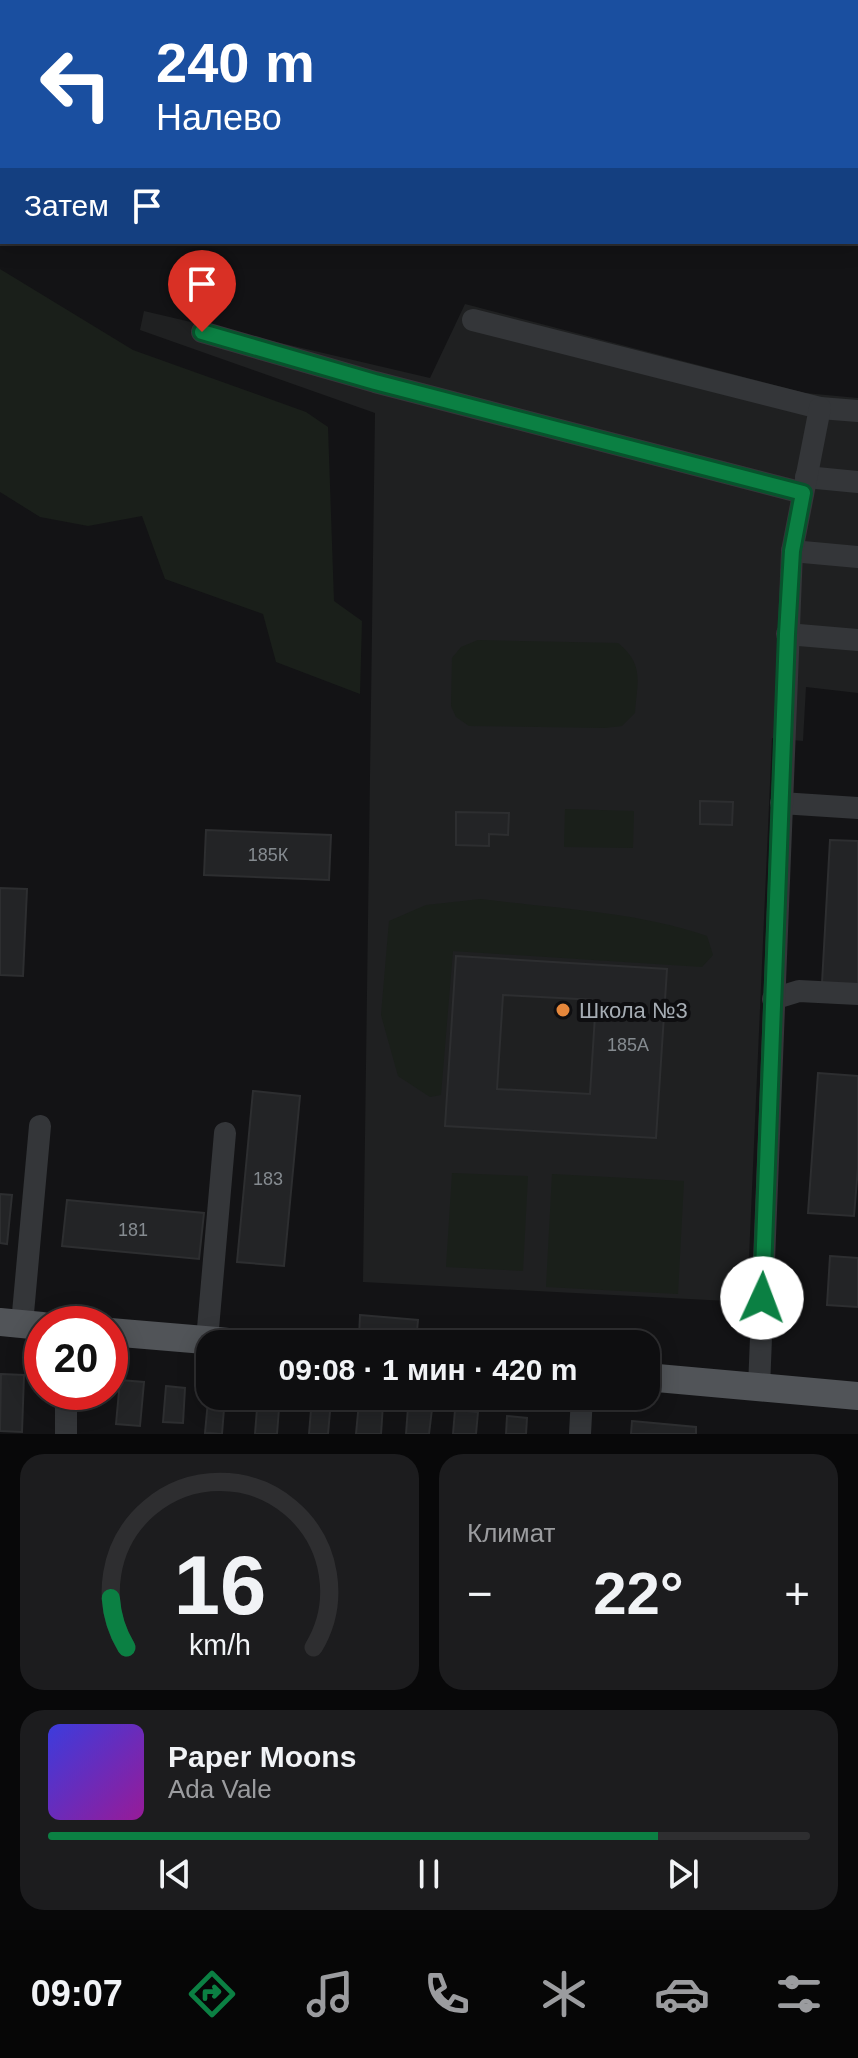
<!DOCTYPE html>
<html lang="ru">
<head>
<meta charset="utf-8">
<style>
	body { margin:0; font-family:Arial,sans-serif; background:#1c1c1e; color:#f1f3f6; height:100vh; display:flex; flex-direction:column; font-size:30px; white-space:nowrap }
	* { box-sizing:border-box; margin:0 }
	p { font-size:26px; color:#9b9c9f }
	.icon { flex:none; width:44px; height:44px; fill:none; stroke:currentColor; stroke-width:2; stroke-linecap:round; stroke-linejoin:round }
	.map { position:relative; height:1434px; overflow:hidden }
	.panel { display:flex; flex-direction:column; gap:20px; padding:20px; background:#080809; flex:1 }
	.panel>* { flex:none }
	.top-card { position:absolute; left:0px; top:0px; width:858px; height:244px; box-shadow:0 4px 20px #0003,0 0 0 2px #2e2e30; background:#1a4fa0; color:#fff; overflow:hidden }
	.speed { position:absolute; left:24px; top:1306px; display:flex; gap:16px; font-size:40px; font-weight:700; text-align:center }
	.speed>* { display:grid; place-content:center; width:104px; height:104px; border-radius:50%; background:#0e0e10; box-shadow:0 4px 20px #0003,0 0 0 2px #2e2e30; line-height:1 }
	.speed .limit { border:12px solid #d22; background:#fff; color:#111 }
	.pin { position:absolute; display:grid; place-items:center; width:68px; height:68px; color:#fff; margin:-82px -34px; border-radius:50% 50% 50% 0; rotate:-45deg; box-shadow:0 0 8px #0007 }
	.pin .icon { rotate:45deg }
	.me { position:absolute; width:88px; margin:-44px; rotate:2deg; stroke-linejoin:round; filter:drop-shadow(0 0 6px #0008) }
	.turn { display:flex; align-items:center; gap:28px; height:168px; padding:0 24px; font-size:36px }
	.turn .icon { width:104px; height:104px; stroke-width:2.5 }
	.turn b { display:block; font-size:56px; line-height:68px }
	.then { display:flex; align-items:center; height:76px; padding:0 24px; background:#0003; gap:16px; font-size:30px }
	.big { font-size:60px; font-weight:700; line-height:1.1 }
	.panel .card { flex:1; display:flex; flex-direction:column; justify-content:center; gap:12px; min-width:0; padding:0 28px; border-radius:24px; background:#1c1c1e }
	.panel .dial { align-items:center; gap:0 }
	.dial svg { height:208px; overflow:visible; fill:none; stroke:#2e2e30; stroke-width:7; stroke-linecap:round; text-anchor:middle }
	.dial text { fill:#f1f3f6; stroke:none }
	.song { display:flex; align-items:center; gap:24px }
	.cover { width:96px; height:96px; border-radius:12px; background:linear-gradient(135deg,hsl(240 70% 55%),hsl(300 70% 35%)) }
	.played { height:8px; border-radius:4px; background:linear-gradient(90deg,#0b8043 80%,#2e2e30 80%) }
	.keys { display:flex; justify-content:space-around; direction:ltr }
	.heat { display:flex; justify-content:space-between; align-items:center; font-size:44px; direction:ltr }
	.panel .tiles { flex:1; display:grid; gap:20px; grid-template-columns:1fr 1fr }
	.card:last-child { grid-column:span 2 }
	.trip { position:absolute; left:196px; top:1330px; width:464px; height:80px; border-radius:24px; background:#0e0e10; box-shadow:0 4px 20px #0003,0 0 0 2px #2e2e30; font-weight:700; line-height:80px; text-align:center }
	.dock { display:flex; height:128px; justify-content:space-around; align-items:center; background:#060606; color:#9b9c9f }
	.dock .icon { width:56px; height:56px }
	.dock .active { color:#0b8043 }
	.dock b { font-size:36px; color:#f1f3f6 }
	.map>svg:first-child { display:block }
	.built { fill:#1f2021 }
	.green { fill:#1a1f1a }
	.building { fill:#232426; stroke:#2d2e30; stroke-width:2; fill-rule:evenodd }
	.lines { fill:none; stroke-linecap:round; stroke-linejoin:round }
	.minor { stroke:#343639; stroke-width:22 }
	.major { stroke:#515458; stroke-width:28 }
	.rail-casing { stroke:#474b4e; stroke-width:9 }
	.rail { stroke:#0e0e10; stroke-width:6; stroke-dasharray:18; stroke-linecap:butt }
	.route-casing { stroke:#07532c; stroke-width:20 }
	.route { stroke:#0b8043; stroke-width:14 }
	.poi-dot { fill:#e5873b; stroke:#0e0e10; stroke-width:3 }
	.labels { text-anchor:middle; stroke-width:8; stroke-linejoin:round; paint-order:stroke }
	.number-label { font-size:18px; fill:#858b90 }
	.poi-label { font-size:22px; fill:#a6adb4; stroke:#0e0e10; text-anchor:start }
</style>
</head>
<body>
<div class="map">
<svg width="858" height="1434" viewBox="0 0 858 1434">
	<rect width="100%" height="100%" fill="#131315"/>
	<!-- built -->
	<polygon class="built" points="465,304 805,393 858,398 858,693 806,687 803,741 772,738 747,1302 363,1282 375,413 140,330 144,311 430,378"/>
	<!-- green -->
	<g class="green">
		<polygon points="344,0 858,0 858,106 856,2"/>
		<polygon points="0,269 133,350 306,412 328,427 334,601 362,621 360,694 276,662 263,614 165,579 142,516 88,526 40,517 0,492"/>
		<path d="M478,640L618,643C645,665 637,682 635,713L622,726L605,728L469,726L456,717L451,706L452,658L461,647Z"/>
		<polygon points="565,809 634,811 633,848 564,847"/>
		<path d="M481,899C556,909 634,911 707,936L713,955L702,967L453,951L441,1095L430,1097L398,1076L381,1015L389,921L426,905Z"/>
		<polygon points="452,1173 528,1176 523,1271 446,1267"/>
		<polygon points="552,1174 684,1181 678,1294 546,1287"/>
	</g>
	<!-- building -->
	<g class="building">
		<polygon points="700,801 733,802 732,825 700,824"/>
		<polygon points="456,812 509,813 508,835 489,834 489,846 456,845"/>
		<polygon points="206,830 331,835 329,880 204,875"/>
		<polygon points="830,840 858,841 858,985 822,983"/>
		<polygon points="0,888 27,889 23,976 0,975"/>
		<path d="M456,956L667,969L656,1138L445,1126ZM503,995L596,1000L590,1094L497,1089Z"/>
		<polygon points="818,1073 858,1076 858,1167 854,1216 808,1213"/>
		<polygon points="253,1091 300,1096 284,1266 237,1262"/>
		<polygon points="0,1194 12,1195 7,1244 0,1243"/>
		<polygon points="67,1200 204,1213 199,1259 62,1246"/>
		<polygon points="830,1256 858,1258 858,1307 827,1305"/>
		<polygon points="360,1315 418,1320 416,1342 359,1338"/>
		<polygon points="1,1374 24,1375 22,1432 0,1431"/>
		<polygon points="120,1380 144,1382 140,1426 116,1424"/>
		<polygon points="166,1386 185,1388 183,1423 163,1422"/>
		<polygon points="209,1390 210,1396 225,1396 222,1434 205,1433"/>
		<polygon points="258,1396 280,1396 277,1434 255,1434"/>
		<polygon points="312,1398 331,1400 328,1434 309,1434"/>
		<polygon points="359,1402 383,1404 381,1434 356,1434"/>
		<polygon points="408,1407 432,1409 429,1434 406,1434"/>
		<polygon points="455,1410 478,1412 476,1434 453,1434"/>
		<polygon points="507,1416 527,1418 526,1434 506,1434"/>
		<polygon points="632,1421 696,1427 696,1434 631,1434"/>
	</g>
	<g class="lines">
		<!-- minor -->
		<g class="minor">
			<polyline points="473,320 820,408 858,411"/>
			<polyline points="202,332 375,382 803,493"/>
			<polyline points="806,477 858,482"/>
			<polyline points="792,551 858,557"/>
			<polyline points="787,634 858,640"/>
			<polyline points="781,803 858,808"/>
			<polyline points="773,999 799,991 858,994"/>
			<polyline points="22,1324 40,1126"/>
			<polyline points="207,1340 225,1133"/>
			<polyline points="759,1388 792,551 820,408"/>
			<polyline points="66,1392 66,1434"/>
			<polyline points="580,1434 582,1396"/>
		</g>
		<!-- major -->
		<g class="major">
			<polyline points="0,1322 42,1326"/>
			<polyline points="110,1332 252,1344"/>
			<polyline points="646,1377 858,1396"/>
		</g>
		<!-- rail casing -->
		<g class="rail-casing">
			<g id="rail">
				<polyline points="282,0 290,2"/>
				<polyline points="856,138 858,138"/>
			</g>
		</g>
		<!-- rail -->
		<use href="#rail" class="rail"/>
	</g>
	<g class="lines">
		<!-- route casing -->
		<g class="route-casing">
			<polyline id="route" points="202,332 375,382 803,493 792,551 787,634 762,1298"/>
		</g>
		<!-- route -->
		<use href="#route" class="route"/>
	</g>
	<!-- markers -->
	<circle class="poi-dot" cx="563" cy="1010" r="8"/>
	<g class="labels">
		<!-- number labels -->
		<g class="number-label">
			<text x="268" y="861">185К</text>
			<text x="628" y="1051">185А</text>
			<text x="268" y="1185">183</text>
			<text x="133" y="1236">181</text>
		</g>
		<!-- poi labels -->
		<g class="poi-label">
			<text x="579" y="1018">Школа №3</text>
		</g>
	</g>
</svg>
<div class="speed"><div class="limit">20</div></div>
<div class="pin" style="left:202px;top:332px;background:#d93025"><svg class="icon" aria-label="arrive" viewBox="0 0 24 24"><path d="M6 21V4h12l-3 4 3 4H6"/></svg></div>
<svg class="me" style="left:762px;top:1298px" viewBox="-20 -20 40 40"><circle r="19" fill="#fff"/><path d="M0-13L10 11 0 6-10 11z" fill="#0b8043"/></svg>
<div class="trip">09:08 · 1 мин · 420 m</div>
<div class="top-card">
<div class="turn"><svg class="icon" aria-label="left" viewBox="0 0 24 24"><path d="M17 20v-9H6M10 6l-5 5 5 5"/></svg><div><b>240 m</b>Налево</div></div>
<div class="then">Затем<svg class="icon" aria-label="arrive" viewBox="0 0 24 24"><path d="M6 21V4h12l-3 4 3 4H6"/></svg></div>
</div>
</div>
<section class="panel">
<div class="tiles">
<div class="card dial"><svg viewBox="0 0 100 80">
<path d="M14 69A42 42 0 1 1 86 69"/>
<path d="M14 69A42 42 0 0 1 8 50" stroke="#0b8043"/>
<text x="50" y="56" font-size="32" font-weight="700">16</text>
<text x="50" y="72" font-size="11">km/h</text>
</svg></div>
<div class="card"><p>Климат</p>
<div class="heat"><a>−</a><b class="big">22°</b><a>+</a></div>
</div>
<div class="card">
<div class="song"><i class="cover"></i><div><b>Paper Moons</b><p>Ada Vale</p></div></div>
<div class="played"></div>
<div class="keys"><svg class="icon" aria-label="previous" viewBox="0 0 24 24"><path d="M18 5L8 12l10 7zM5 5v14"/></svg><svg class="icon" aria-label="pause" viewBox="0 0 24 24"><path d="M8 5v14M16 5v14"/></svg><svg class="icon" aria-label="next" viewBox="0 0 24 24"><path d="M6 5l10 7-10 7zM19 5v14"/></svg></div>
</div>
</div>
</section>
<nav class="dock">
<b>09:07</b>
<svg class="icon active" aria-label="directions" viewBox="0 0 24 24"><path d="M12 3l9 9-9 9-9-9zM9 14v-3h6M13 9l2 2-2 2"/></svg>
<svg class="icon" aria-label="music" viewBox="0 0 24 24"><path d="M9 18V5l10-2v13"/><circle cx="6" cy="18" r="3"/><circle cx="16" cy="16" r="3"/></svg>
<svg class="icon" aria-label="phone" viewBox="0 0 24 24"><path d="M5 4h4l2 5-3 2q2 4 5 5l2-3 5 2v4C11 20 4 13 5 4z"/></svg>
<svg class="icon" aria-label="climate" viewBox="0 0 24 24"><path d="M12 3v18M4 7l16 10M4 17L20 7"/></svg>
<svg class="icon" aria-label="car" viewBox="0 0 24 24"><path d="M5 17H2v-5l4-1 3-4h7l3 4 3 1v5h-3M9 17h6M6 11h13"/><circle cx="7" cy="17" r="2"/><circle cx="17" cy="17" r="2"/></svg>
<svg class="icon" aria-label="filters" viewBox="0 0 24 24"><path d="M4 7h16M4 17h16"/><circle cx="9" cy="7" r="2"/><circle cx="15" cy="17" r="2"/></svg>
</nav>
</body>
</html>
